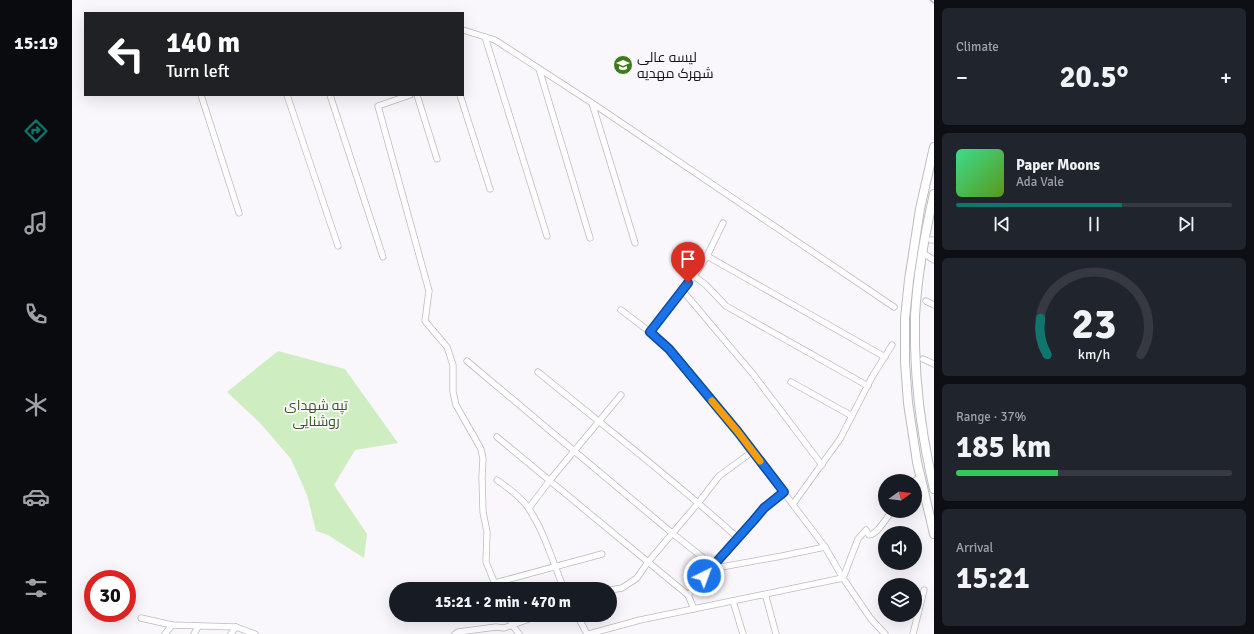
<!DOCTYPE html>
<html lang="en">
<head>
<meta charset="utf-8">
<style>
	body { margin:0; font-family:Signika,Cairo,sans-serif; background:#20242c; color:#f1f3f6; height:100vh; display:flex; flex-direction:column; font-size:15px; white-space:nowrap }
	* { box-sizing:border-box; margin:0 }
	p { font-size:13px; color:#9ea1a6 }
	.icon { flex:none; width:22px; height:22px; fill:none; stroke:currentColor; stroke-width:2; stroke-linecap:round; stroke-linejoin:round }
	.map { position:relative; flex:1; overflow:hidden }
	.drawer { display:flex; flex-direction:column; gap:8px; padding:8px; background:#0d0f14; width:320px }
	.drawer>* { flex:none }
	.guide { position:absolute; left:12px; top:12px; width:380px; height:84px; border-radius:0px; box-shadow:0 4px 16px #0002; background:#202124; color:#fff; overflow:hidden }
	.needle { width:26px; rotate:75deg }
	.tools { position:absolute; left:806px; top:474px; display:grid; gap:8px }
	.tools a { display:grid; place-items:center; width:44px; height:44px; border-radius:50%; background:#171b24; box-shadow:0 4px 16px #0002; font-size:20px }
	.speed { position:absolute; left:12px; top:570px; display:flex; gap:8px; font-size:20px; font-weight:700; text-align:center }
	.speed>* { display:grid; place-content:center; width:52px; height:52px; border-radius:50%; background:#171b24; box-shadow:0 4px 16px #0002; line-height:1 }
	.speed .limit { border:6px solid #d22; background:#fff; color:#111 }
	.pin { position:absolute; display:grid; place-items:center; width:34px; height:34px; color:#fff; margin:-41px -17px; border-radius:50% 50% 50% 0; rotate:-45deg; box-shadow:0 0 4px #0007 }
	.pin .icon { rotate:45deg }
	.me { position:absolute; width:44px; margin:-22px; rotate:42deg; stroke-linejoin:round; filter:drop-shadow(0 0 3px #0008) }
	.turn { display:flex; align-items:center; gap:14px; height:84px; padding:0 16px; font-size:18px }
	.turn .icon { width:52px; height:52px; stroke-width:2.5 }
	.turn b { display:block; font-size:28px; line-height:34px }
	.big { font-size:30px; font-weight:700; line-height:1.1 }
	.drawer .widget { flex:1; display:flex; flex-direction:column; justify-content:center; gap:6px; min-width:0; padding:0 14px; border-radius:6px; background:#20242c }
	.drawer .dial { align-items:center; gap:0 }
	.dial svg { height:104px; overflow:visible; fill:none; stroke:#363941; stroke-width:7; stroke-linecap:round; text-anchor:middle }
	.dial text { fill:#f1f3f6; stroke:none }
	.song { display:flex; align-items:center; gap:12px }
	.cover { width:48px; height:48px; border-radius:6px; background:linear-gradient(135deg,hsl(150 70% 55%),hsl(90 70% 35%)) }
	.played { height:4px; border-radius:2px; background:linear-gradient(90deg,#0f766e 60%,#363941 60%) }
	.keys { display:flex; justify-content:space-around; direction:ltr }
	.heat { display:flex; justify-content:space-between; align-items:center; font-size:22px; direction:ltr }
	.charge { height:6px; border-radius:3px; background:linear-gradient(90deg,#34c759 37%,#363941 0) }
	.trip { position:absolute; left:317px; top:582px; width:228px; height:40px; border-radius:20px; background:#171b24; box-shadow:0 4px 16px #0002; font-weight:700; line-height:40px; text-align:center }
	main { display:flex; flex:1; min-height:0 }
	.tab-bar { display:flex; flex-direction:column; width:72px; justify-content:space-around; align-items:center; background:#090b0e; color:#9ea1a6 }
	.tab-bar .icon { width:28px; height:28px }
	.tab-bar .active { color:#0f766e }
	.tab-bar b { font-size:18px; color:#f1f3f6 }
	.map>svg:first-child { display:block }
	.green { fill:#ceeec1 }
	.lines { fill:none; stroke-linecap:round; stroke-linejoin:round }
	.stream { stroke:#bea5da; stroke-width:1.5 }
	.street-casing { stroke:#bdbbc0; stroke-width:7 }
	.secondary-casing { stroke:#bdbbc0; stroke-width:10 }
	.street { stroke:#fff; stroke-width:5.5 }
	.secondary { stroke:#fff; stroke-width:8 }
	.route-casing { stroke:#114b97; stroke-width:10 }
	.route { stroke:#1a73e8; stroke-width:7 }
	.slow { stroke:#f59e0b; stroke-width:7 }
	.labels { text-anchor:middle; stroke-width:4; stroke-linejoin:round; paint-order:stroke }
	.poi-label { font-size:14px; fill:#161517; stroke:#f9f6fc; text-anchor:start }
	.park-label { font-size:14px; fill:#325e1a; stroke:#f9f6fc }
</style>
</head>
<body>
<main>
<nav class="tab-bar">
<b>15:19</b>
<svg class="icon active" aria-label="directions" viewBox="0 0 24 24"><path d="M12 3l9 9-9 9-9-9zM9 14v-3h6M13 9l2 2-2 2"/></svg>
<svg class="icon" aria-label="music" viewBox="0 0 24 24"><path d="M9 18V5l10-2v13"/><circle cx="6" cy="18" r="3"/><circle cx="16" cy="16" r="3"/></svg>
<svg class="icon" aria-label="phone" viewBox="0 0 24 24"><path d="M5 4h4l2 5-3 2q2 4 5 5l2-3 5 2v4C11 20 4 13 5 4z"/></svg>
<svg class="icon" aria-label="climate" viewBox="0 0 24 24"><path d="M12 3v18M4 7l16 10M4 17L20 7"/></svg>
<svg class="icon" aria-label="car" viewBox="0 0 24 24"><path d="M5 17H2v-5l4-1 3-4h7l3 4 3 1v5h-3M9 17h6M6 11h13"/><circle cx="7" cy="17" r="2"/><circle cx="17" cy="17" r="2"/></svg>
<svg class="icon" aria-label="filters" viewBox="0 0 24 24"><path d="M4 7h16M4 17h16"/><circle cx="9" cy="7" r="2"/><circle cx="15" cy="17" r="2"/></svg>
</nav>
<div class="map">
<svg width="862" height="634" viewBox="0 0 862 634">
	<rect width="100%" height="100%" fill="#f9f6fc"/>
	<!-- green -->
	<polygon class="green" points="206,351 273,369 326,443 283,450 262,485 295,534 292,558 256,535 244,531 235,495 219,459 188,423 155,392"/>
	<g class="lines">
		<!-- stream -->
		<polyline class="stream" points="858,0 862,3"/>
		<!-- street casing -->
		<g class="street-casing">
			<g id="street">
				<polyline points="391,30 423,40 520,103 822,307"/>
				<polyline points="413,37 475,236"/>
				<polyline points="467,69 518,238"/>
				<polyline points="129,95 167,213"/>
				<polyline points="215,95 266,246"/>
				<polyline points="258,95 311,257"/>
				<polyline points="338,95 306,106 357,291 353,321 375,347 381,365 381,392 384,405 409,449 411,459 410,477 411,512 415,532 414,562 425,589"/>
				<polyline points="345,95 365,159"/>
				<polyline points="388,95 418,189"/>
				<polyline points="520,103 563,243"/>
				<polyline points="859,240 862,240"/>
				<polyline points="854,255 862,260"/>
				<polyline points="635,256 813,357"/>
				<polyline points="622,276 634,285 654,306 796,386"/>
				<polyline points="610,290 681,374 750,465"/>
				<polyline points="854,301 862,305"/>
				<polyline points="549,310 578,332 597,349 666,432 753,547 771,578 799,619 813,634"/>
				<polyline points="578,332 622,276 635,256 651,223"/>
				<polyline points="851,359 862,364"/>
				<polyline points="395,361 600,533 644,568 710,556 753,547"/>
				<path d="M466,372C533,427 602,480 666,538"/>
				<polyline points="719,382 780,416"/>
				<polyline points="425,437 616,595 622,609"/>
				<path d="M425,480C435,487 451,499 457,509C473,533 481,563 492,589"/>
				<polyline points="843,481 844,480"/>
				<polyline points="721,504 768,439 800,377 820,345"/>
				<polyline points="457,508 478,480 549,395"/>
				<polyline points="423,583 530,554"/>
				<polyline points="538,590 550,588 565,578 576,562 627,502 647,476 680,452"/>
				<polyline points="616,595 682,520 691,508 712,492"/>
				<polyline points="691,595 694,597 704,634"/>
				<polyline points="661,601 671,634"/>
				<polyline points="436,615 441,626 447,634"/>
				<polyline points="505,615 515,634"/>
				<polyline points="69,618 100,625 164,627 183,634"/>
				<polyline points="93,634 100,625"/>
				<polyline points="122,634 126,627"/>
				<polyline points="159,634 164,627"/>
				<polyline points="383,634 386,632 424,627 432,628 468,615"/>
				<path d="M517,634L568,620L771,578L786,539L794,530L797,535C805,535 815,517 820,511"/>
				<polyline points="841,634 852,590"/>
			</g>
		</g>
		<!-- secondary casing -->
		<g class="secondary-casing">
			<g id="secondary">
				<polyline points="862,147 848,209 837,280 833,318 833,362 836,403 845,462 862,534"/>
				<path d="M862,194C853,233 845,277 843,317C843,326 843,336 843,345C844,394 851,442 862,489"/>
			</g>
		</g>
		<!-- street -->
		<use href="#street" class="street"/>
		<!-- secondary -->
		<use href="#secondary" class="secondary"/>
	</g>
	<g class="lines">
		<!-- route casing -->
		<g class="route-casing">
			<polyline id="route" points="616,283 578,332 597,349 666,432 712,492 692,508 682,520 632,576"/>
		</g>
		<!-- route -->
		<use href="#route" class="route"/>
		<!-- slow -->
		<polyline class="slow" points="640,401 666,432 688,461"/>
	</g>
	<!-- icons -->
	<defs>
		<g id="school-disc" transform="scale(1)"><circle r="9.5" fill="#3f7c19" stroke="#f9f6fc"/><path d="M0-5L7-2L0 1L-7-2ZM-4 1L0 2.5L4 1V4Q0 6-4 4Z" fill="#fff"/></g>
	</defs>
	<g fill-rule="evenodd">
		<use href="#school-disc" x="551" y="65"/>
	</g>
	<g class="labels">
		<!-- poi labels -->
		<g class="poi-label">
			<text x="565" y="62">لیسه عالی<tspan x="565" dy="16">شهرک مهدیه</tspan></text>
		</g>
		<!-- park labels -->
		<g class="park-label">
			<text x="244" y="410">تپه شهدای<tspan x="244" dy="16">روشنایی</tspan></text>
		</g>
	</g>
</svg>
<div class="tools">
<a><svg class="needle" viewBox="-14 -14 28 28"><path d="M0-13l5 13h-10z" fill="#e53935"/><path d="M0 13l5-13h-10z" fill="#9ea1a6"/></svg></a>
<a><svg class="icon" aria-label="sound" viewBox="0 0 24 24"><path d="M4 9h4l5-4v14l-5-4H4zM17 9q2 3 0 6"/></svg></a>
<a><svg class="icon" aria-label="layers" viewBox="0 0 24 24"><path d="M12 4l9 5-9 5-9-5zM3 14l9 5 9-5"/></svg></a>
</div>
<div class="speed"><div class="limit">30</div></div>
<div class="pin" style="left:616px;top:283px;background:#d93025"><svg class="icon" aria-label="arrive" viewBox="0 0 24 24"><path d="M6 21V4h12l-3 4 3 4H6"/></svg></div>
<svg class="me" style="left:632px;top:576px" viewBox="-20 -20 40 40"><circle r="17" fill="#1a73e8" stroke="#fff" stroke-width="3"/><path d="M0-11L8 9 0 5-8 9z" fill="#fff"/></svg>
<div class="trip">15:21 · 2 min · 470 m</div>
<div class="guide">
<div class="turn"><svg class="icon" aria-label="left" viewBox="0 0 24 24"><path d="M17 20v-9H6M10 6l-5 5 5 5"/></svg><div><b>140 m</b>Turn left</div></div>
</div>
</div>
<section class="drawer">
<div class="widget"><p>Climate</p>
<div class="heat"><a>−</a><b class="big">20.5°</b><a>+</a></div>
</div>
<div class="widget">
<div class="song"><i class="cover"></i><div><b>Paper Moons</b><p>Ada Vale</p></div></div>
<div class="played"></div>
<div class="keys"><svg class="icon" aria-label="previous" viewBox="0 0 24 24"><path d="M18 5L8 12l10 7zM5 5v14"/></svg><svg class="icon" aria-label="pause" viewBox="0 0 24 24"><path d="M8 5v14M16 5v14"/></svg><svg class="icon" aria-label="next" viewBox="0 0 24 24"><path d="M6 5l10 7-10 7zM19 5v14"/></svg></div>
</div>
<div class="widget dial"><svg viewBox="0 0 100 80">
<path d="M14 69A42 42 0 1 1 86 69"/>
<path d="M14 69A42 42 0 0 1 9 41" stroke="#0f766e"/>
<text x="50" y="56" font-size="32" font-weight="700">23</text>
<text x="50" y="72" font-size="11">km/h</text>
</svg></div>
<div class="widget"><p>Range · 37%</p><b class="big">185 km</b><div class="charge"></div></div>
<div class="widget"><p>Arrival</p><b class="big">15:21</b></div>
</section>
</main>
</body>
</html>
